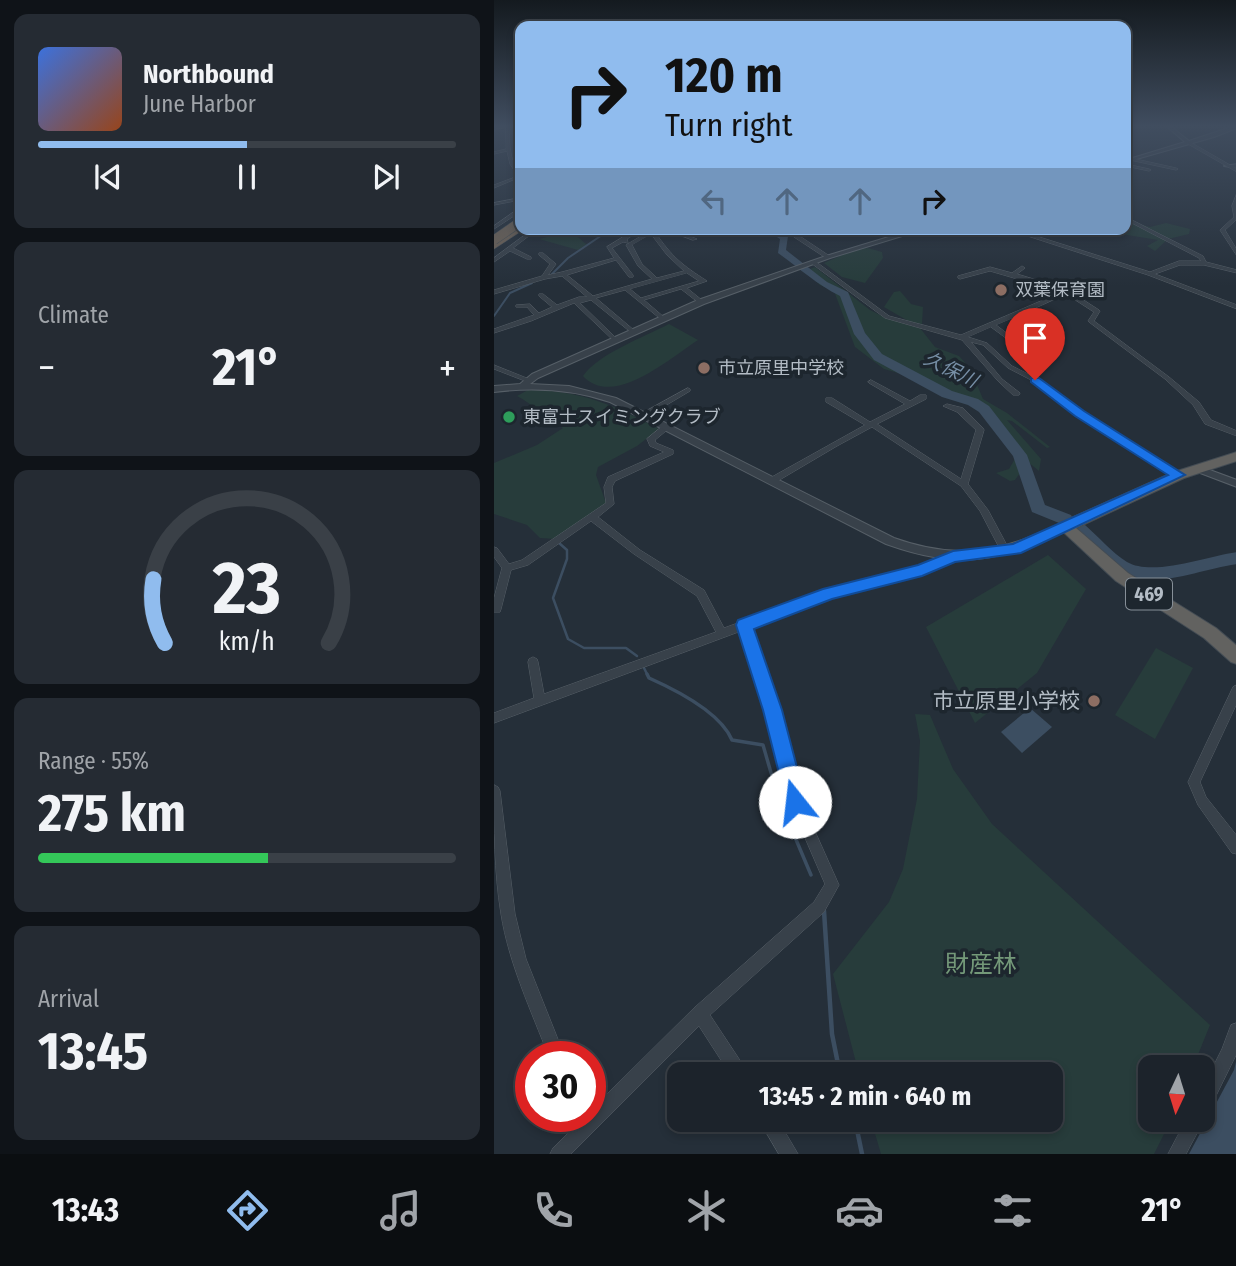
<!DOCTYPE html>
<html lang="en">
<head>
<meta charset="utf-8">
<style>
	body { margin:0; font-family:"Fira Sans Condensed","Noto Sans JP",sans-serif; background:#252b33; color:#f1f3f6; height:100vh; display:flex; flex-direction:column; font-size:26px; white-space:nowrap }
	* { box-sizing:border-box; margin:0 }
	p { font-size:23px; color:#a0a4a9 }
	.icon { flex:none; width:38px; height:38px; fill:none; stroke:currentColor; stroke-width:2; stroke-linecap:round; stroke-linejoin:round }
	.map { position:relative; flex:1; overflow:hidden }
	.panel { display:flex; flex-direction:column; gap:14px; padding:14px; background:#0f1318; width:494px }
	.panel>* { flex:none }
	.hud { position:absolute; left:21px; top:21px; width:616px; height:214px; border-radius:14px; box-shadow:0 4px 10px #0003,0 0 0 2px #3a4047; background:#90bcee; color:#111; overflow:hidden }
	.needle { width:46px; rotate:184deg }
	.tools { position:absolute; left:644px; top:1055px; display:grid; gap:14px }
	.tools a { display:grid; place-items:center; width:77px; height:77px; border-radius:14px; background:#1c232b; box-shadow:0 4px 10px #0003,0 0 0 2px #3a4047; font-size:35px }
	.speed { position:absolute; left:21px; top:1041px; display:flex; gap:14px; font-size:35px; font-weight:700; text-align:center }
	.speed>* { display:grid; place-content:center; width:91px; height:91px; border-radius:50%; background:#1c232b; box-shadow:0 4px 10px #0003,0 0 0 2px #3a4047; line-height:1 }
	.speed .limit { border:10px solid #d22; background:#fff; color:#111 }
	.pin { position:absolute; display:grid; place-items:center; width:60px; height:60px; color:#fff; margin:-72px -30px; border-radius:50% 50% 50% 0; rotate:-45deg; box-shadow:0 0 7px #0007 }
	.pin .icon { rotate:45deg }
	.me { position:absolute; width:77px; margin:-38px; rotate:344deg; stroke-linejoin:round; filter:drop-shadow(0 0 5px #0008) }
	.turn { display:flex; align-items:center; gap:24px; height:147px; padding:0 35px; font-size:32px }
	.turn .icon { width:91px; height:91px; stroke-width:2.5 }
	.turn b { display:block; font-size:49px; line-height:60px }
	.lanes { display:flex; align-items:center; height:66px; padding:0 35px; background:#0003; justify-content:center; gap:35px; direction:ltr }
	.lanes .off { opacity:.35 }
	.big { font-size:52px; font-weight:700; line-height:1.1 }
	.panel .widget { flex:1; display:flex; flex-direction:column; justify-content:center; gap:10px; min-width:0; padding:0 24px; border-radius:14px; background:#252b33 }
	.panel .dial { align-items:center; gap:0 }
	.dial svg { height:182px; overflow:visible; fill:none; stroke:#3a4047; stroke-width:7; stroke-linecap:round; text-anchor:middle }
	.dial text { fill:#f1f3f6; stroke:none }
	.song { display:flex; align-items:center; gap:21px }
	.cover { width:84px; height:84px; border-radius:10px; background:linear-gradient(135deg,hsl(220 70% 55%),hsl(20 70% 35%)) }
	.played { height:7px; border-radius:4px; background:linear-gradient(90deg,#90bcee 50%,#3a4047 50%) }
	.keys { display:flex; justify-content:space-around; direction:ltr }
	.heat { display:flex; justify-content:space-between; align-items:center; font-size:38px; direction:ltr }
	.charge { height:10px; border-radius:5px; background:linear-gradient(90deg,#34c759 55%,#3a4047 0) }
	.trip { position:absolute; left:173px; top:1062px; width:396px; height:70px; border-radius:14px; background:#1c232b; box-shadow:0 4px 10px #0003,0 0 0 2px #3a4047; font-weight:700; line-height:70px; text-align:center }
	.tab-bar { display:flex; height:112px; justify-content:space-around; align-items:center; background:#0b0e11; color:#a0a4a9 }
	.tab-bar .icon { width:49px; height:49px }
	.tab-bar .current { color:#90bcee }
	.tab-bar b { font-size:32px; color:#f1f3f6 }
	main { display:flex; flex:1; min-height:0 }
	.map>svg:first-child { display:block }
	.green { fill:#273c3b }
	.water { fill:#3c4e61 }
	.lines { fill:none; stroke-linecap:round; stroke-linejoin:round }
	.stream-far3 { stroke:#3c4e61; stroke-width:2 }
	.stream-far2 { stroke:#3c4e61; stroke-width:2.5 }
	.stream-far1 { stroke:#3c4e61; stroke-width:3.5 }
	.stream { stroke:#3c4e61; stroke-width:4.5 }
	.river { fill:#3c4e61; fill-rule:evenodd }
	.minor-casing { stroke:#565f67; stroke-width:1 }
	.tertiary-casing { stroke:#565f67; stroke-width:2 }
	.trunk-casing { stroke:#434c54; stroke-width:2 }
	.motorway-casing { stroke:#434c54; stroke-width:1 }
	.minor { fill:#38414a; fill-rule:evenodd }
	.tertiary { fill:#38414a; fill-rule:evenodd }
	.trunk { fill:#626260; fill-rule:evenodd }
	.motorway { fill:#6f6356; fill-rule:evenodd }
	.motorway-bridge-casing { stroke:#434c54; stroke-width:10; stroke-linecap:butt }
	.motorway-bridge { stroke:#6f6356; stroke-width:9 }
	.route { fill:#1a73e8; stroke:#114b97; stroke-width:2 }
	.education-dot { fill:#8d6e63; stroke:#1d262e; stroke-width:2.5 }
	.leisure-dot { fill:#2e9e5b; stroke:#1d262e; stroke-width:2.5 }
	.labels { text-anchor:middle; stroke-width:7; stroke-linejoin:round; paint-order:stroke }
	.far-poi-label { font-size:18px; fill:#b3bcc5; stroke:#1d262e; text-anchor:start }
	.far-water-label { font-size:19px; font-style:italic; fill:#778fa6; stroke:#1d262e }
	.shield { fill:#1d262e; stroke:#868f98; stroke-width:2 }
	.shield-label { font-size:19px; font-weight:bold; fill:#b3bcc5 }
	.poi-label { font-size:21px; fill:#b3bcc5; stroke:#1d262e; text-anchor:end }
	.near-park-label { font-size:24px; fill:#749979; stroke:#1d262e }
</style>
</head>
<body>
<main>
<section class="panel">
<div class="widget">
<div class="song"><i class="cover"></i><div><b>Northbound</b><p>June Harbor</p></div></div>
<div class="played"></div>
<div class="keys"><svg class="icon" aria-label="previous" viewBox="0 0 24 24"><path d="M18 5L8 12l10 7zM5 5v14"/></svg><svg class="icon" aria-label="pause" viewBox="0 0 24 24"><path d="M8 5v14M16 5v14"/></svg><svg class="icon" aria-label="next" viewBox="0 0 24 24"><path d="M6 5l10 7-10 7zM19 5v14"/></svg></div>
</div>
<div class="widget"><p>Climate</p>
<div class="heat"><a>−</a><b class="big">21°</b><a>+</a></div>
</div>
<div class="widget dial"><svg viewBox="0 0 100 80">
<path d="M14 69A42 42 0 1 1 86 69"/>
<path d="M14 69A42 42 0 0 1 9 41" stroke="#90bcee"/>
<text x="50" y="56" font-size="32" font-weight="700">23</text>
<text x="50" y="72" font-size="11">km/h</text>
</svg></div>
<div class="widget"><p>Range · 55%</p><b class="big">275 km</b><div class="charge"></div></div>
<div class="widget"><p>Arrival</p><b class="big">13:45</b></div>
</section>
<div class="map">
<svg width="743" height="1154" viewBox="0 0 743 1154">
	<rect width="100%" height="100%" fill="#252f39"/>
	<!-- green -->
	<g class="green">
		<polygon points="632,220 656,227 672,223 696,229 695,234 674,239 661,251 653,246 664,240 602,230 632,229"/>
		<polygon points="77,231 93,245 84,250 45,239"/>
		<polygon points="374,248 388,252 389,258 371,283 348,277 330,263 362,249"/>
		<polygon points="321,267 376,310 392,318 426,328 441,347 465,356 476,368 489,399 513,413 556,447 553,448 518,421 513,420 547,459 545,471 534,462 521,480 516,481 502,473 515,469 526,450 497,412 452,396 425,379 390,369 361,347 340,291 326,285 311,271"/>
		<polygon points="406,291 417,304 429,307 428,324 416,322 390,307 400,292"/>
		<path d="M175,324L204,340C176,358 119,409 89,376C104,354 150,337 175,324Z"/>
		<path d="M34,390C86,390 120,405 165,429L143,446L104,467L102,475L112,503L62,539L46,538L33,525L0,514V463L43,445L69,428C52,419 40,405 23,396Z"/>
		<polygon points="554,555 592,589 543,673 481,723 432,627"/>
		<polygon points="662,648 699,668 661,739 621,715"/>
		<polygon points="421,714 436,715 459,769 498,824 716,1025 699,1067 656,1068 656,1120 677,1120 660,1154 387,1154 377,1120 556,1120 556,1074 365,1074 339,974 395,902 409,869 423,799 426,741"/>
	</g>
	<!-- water -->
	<g class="water">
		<polygon points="536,708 558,727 528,753 507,732"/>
		<polygon points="742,1062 742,1154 695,1154 740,1070"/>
	</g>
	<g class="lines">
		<!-- stream-far3 -->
		<g class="stream-far3">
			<polyline points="57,275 74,258 117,229"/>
			<polyline points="0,316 16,293 38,283"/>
		</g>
		<!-- stream-far2 -->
		<g class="stream-far2">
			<polyline points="65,543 73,550 73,559 59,598 74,639 90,648 132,648 143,656"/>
			<polyline points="150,668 154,676"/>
		</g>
		<!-- stream-far1 -->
		<path class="stream-far1" d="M153,674L155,678C182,690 226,712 238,740L269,745L284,797L317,875"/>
		<!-- stream -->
		<g class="stream">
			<polyline points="330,911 338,1034 346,1074"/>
			<polyline points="361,1120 368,1154"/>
		</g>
		<!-- river -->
		<g class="river">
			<path d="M271,229H282L294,236L292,250L333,282L354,292L371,333L388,354L458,391L484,399L495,406L533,455L551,505L577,515L579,519L577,523H565L538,512L519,456L485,412L474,405L448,397L380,360L360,334L346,296C322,284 305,268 284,253L286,239Z"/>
			<path d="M585,523L591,525C605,537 617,552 633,562C659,577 713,556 743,552V564C705,569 655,593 620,570C604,560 593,545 579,533L577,529L579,525Z"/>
		</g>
		<!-- minor casing -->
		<g class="minor-casing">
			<g id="minor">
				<path d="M12,125H16C15,137 15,149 19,161C21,167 25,172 26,177L0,188V185L24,176L16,164L13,151L0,154V152L12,149Z"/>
				<polygon points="694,142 696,142 743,169 743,172 694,144"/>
				<polygon points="637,158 682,168 684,169 682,170 636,160"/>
				<polygon points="632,164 655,169 657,170 655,171 632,166"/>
				<polygon points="743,193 743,219 731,230 743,250 743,256 726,230 740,217 738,206"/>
				<polygon points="26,198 26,200 0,205 0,203"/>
				<polygon points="24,209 26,209 26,212 0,229 0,226"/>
				<polygon points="632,217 709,256 712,262 743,270 743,273 710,265 686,265 661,274 743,305 743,309 654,275 512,229 520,229 656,272 685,261 707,261 705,258 632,220"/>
				<polygon points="39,229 44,229 19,248 37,257 37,259 33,259 16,251 0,262 0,258"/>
				<path d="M142,229H148L133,239L134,243L129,242L118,248L139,275V277H135L122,260L73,275L99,296L158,279L144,266L132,245L159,229H163L161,232C178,257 188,265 213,281L193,288L209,301V303H205L187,289L150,300L171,318V320L169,321L131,290L102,298L141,331V333L139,334L97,300L86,303L123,339V341L121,342L80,303L37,321L0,333V329L40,315L33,307H22V305L36,304L45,313L58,307L45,296V294H49L63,305L85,297H93L68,276L51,279L0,294V290L48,276L56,264L45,255V253H49L62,264L54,275L68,272L120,258L113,247ZM157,234L173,255L190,271L163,278L148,264L138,245ZM193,273L205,281L147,298L136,289Z"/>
				<polygon points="169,229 177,229 203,239 199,240"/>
				<polygon points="294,229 299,229 304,235 337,257 332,258 300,237"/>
				<path d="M317,261H321L395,316L467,335L568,292L496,271L466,279L464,278V276L496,267L518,273L528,266L531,268L523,274L569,288L602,281V283L574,290L605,310L606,311L600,321L675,377L705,402L717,420L743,431V436L711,424L699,405L671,379L595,322L594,321L600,312L572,294L526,315L557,333L527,344L546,373L541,377L589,411L688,473L689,475L688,477H682L583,415L539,381L514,368L489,345L477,342L508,379L526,393L525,395H519L504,381L468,340L391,318L317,263ZM521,317L549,333L523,341L502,325ZM497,327L524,347L539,372L536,375L518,366L493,343L474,337Z"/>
				<polygon points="0,365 35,379 36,380 31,381 0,369"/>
				<polygon points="377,380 416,401 426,395 432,395 432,399 383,424 467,479 482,430 463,412 449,406 453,404 469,408 489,428 490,430 474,484 494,510 516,551 514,553 508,553 486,511 467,486 378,427 343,446 282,482 276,482 275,480 276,478 371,425 332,402 332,398 338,398 376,422 411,404 375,383 374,382"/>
				<polygon points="194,388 196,389 196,391 154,416 148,416 147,414"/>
				<polygon points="171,424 174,424 178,426 161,440 162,443 179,450 179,454 121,481 118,487 120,504 104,517 146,550 210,590 230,628 332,591 426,567 459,554 464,557 462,559 428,574 337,597 256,627 285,710 307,800 345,885 330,912 216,1015 251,1068 253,1074 236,1074 205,1026 77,1154 56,1154 59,1148 91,1116 96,1116 96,1111 200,1008 320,902 331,884 295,801 273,710 247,631 0,723 0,713 40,698 34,662 35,659 39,657 43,659 44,662 50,694 222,632 203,596 140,554 97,521 34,565 17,570 7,609 6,612 0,612 0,598 8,568 0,557 0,547 3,548 15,564 28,560 112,503 110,487 114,477 170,452 156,446 153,439"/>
				<polygon points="743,685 743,703 706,782 712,797 743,836 743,854 738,853 704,805 694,782 739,687"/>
				<path d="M0,785L4,787L6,791L21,914L32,959L71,1057H55C37,1010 15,964 7,914C0,871 0,828 0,785Z"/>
				<polygon points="743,1023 743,1053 715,1110 709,1112 709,1087 728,1049 737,1025"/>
				<polygon points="709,1118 710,1120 692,1154 674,1154 692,1120 709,1120"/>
				<polygon points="265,1120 284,1120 304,1154 285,1154"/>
			</g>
		</g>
		<!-- tertiary casing -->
		<g class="tertiary-casing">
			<g id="tertiary">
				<polygon points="21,125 19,126 0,129 0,127"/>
				<polygon points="671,125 675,125 695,141 743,125 743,128 720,137 632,162 632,160 691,142"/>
				<polygon points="743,164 743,168 730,166"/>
				<path d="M421,229H431L336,258L210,304L44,378L36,384L75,386L122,398L400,538C442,553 482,556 525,541C540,536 555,528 571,523L575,524L577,527L575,530C503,561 468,571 392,544L116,402C77,389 40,387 0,392V386L26,384L38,374L204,300L332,256Z"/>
				<polygon points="705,466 743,480 743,487 701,471 701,467"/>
			</g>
		</g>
		<!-- trunk casing -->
		<g class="trunk-casing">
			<polygon id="trunk" points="743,452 743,461 690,478 582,528 634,573 722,628 743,646 743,664 737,662 710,638 622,581 564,527 566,523 680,472"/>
		</g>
		<!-- motorway casing -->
		<g class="motorway-casing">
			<polygon id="motorway" points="26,225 29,230 0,249 0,242"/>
		</g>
		<!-- minor -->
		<use href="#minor" class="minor"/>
		<!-- tertiary -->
		<use href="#tertiary" class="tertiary"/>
		<!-- trunk -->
		<use href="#trunk" class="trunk"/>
		<!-- motorway -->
		<use href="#motorway" class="motorway"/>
		<!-- motorway-bridge casing -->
		<g class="motorway-bridge-casing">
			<polyline id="motorway-bridge" points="0,240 26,222"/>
		</g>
		<!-- motorway-bridge -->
		<use href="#motorway-bridge" class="motorway-bridge"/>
	</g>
	<!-- sky -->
	<linearGradient id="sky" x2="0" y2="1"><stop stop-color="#141a1f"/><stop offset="0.44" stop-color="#404d5f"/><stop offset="1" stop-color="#404d5f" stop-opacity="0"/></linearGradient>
	<rect width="743" height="286" fill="url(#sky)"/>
	<!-- route -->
	<polygon class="route" points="537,378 545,378 590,411 691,475 527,553 461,562 428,576 338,599 260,629 288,710 312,802 309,809 301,812 294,809 269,710 242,625 244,620 329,589 424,565 459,551 519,544 674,475 581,416 537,382"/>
	<!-- markers -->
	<g class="education-dot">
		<circle cx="507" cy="290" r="7"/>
		<circle cx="210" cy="368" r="7"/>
		<circle cx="600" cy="701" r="7"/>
	</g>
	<circle class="leisure-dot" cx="15" cy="417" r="7"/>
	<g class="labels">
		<!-- far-poi labels -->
		<g class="far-poi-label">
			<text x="521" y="296">双葉保育園</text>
			<text x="224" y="374">市立原里中学校</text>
			<text x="29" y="423">東富士スイミングクラブ</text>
		</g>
		<!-- far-water labels -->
		<g class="far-water-label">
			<text transform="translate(457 369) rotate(26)" y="7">久保川</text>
		</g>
		<!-- shield labels -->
		<rect class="shield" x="632" y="578.5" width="46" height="31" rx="5"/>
		<g class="shield-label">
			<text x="655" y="601">469</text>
		</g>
		<!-- poi labels -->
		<g class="poi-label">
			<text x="586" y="708">市立原里小学校</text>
		</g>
		<!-- near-park labels -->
		<g class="near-park-label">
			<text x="487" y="972">財産林</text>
		</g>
	</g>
</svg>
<div class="tools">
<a><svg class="needle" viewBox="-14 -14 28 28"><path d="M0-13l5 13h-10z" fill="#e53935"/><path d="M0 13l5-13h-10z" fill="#a0a4a9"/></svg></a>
</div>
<div class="speed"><div class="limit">30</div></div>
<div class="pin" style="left:541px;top:380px;background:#d93025"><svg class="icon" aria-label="arrive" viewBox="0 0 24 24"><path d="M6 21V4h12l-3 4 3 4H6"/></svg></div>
<svg class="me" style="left:301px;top:802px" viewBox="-20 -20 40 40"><circle r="19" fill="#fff"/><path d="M0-13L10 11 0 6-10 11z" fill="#1a73e8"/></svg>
<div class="trip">13:45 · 2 min · 640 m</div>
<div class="hud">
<div class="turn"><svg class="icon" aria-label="right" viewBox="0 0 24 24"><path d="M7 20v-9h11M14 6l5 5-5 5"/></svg><div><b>120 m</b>Turn right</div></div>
<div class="lanes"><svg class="icon off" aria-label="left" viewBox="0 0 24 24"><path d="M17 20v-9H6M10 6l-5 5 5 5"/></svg><svg class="icon off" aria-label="ahead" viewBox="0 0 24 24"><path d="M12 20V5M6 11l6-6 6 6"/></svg><svg class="icon off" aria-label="ahead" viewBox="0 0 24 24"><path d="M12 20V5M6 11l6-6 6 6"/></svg><svg class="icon" aria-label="right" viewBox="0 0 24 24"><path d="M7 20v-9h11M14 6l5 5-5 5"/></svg></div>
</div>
</div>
</main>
<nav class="tab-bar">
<b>13:43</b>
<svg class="icon current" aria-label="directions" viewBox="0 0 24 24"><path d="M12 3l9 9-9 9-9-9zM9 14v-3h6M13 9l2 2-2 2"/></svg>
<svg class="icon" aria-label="music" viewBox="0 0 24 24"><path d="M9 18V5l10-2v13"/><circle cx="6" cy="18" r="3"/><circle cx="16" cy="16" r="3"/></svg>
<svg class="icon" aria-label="phone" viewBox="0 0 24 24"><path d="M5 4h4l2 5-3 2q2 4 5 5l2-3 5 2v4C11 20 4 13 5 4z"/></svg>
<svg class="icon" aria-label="climate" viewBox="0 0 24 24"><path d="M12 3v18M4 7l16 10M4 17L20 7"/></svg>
<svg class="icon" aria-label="car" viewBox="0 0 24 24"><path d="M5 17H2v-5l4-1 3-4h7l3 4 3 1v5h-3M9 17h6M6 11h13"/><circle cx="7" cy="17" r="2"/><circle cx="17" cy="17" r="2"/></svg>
<svg class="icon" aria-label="filters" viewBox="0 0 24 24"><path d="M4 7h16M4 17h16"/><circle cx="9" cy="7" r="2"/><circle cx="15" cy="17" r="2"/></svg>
<b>21°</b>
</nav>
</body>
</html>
